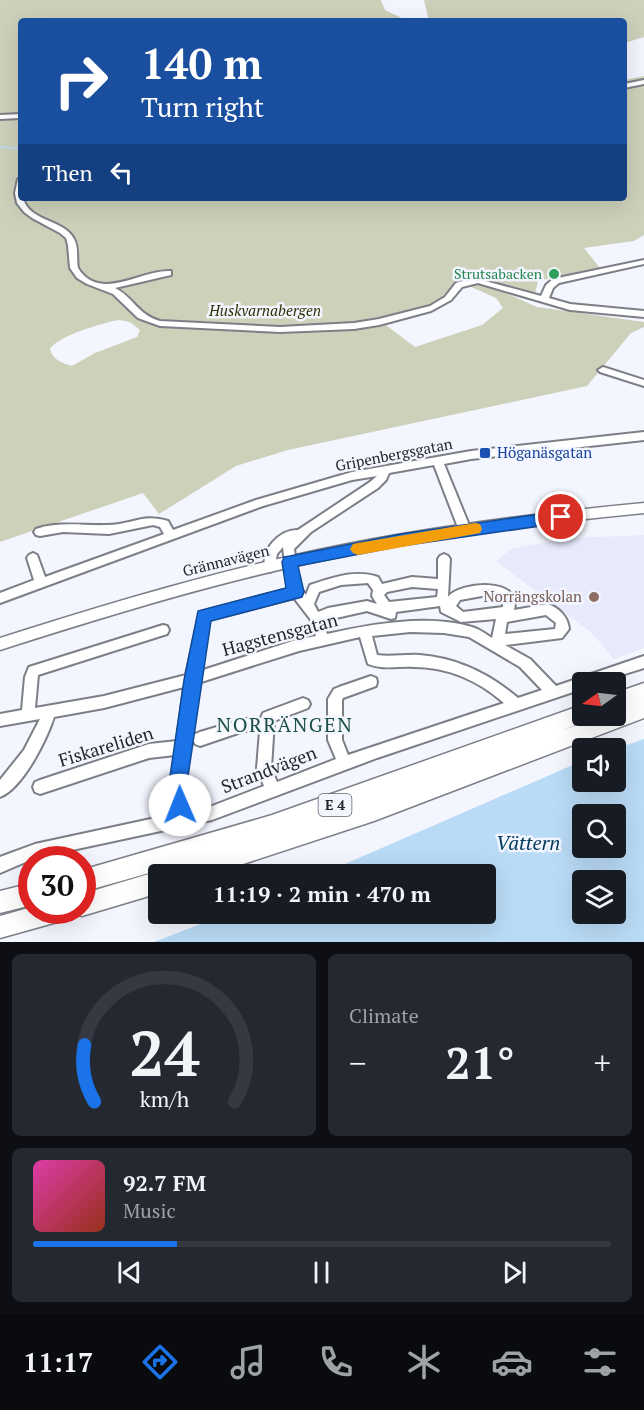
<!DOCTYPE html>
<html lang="en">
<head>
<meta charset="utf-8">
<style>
	body { margin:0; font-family:"PT Serif",serif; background:#242831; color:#f1f3f6; height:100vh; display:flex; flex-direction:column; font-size:22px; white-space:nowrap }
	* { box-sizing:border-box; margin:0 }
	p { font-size:20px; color:#9ea1a6 }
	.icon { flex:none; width:33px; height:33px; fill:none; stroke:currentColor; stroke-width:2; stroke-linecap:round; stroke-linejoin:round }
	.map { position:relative; height:942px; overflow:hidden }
	.details { display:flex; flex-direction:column; gap:12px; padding:12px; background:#0d0f14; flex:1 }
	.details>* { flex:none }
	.banner { position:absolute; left:18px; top:18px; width:609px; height:183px; border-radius:6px; box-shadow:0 6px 24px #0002; background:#1a4fa0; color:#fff; overflow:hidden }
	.needle { width:39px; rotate:256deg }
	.tools { position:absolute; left:572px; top:672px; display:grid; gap:12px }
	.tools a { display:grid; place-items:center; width:54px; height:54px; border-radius:6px; background:#171b24; box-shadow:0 6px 24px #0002; font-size:30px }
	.speed { position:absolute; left:18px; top:846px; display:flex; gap:12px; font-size:30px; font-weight:700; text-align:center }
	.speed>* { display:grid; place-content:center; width:78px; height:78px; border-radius:50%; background:#171b24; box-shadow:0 6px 24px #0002; line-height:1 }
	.speed .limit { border:9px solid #d22; background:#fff; color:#111 }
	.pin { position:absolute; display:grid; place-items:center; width:51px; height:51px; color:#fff; margin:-26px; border:3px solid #fff; border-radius:50%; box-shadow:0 2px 6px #0007 }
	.me { position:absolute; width:66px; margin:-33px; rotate:359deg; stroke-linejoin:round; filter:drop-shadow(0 0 4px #0008) }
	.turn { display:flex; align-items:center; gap:21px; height:126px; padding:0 24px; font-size:27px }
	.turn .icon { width:78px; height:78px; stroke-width:2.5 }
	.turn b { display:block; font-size:42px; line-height:51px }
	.then { display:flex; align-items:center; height:57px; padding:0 24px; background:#0003; gap:12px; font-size:22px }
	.big { font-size:45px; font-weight:700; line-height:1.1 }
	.details .widget { flex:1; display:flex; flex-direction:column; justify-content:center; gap:9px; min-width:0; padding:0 21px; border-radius:9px; background:#242831 }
	.details .dial { align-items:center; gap:0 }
	.dial svg { height:156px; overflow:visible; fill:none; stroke:#363941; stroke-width:7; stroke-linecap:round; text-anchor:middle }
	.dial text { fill:#f1f3f6; stroke:none }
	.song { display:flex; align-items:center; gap:18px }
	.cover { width:72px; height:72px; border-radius:9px; background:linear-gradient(135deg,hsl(320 70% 55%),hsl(10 70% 35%)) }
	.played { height:6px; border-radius:3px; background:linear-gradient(90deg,#1a73e8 25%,#363941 25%) }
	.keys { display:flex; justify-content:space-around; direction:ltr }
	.heat { display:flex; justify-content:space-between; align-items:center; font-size:33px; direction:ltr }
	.details .tiles { flex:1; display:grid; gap:12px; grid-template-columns:1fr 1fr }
	.widget:last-child { grid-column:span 2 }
	.trip { position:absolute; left:148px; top:864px; width:348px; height:60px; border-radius:6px; background:#171b24; box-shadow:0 6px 24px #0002; font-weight:700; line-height:60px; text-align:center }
	.tab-bar { display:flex; height:96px; justify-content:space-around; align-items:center; background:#090b0e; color:#9ea1a6 }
	.tab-bar .icon { width:42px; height:42px }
	.tab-bar .active { color:#1a73e8 }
	.tab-bar b { font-size:27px; color:#f1f3f6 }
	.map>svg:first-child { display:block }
	.built { fill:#e6eafb }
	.green { fill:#cdd1ba; fill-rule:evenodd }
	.water { fill:#badbf6; fill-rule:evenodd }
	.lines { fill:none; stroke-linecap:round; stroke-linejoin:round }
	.stream { stroke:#badbf6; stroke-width:1.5 }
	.minor-casing { stroke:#7d7f87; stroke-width:4 }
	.major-casing { stroke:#7d7f87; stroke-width:3 }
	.highway-casing { stroke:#7d7f87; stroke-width:3 }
	.minor { fill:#fff; fill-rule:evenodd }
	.major { fill:#fff; fill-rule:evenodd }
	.highway { fill:#fff; fill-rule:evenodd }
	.route { fill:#1a73e8; stroke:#114b97; stroke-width:1.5 }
	.slow { fill:#f59e0b }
	.leisure-dot { fill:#2e9e5b; stroke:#f3f5ff; stroke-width:2 }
	.transit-dot { fill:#1a4fb4; stroke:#f3f5ff; stroke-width:2 }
	.education-dot { fill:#8d6e63; stroke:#f3f5ff; stroke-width:2 }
	.labels { text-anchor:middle; stroke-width:5; stroke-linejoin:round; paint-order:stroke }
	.far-leisure-label { font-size:14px; fill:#27864d; stroke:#f3f5ff; text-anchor:end }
	.shield { fill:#f3f5ff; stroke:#636469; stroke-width:1.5 }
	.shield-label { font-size:14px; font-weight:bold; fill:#252629 }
	.park-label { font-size:15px; font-style:italic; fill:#2e3204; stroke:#f3f5ff }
	.transit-label { font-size:15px; fill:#164399; stroke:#f3f5ff; text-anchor:start }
	.street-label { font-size:15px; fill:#252629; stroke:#f3f5ff }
	.education-label { font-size:15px; fill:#785e54; stroke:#f3f5ff; text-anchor:end }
	.near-street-label { font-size:18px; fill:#252629; stroke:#f3f5ff }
	.near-neighbourhood-label { font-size:20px; letter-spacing:1.5px; fill:#1d5143; stroke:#f3f5ff }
	.near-water-label { font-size:20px; font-style:italic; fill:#043e60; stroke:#f3f5ff }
</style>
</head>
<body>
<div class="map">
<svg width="644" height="942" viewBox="0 0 644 942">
	<rect width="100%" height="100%" fill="#f3f5ff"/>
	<!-- built -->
	<polygon class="built" points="644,535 644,648 614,659 592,633 496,561 513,548 576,538"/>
	<!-- green -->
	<g class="green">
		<path d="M0,0H381L385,10L408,21H21V198H624V80L644,76V235L634,241L584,248L600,268L538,281L535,293L459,277C437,311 413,307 379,320L415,347L482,325L503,308L496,298L469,286L472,283L488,285L537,307L644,322V327L631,333L587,386L288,450L236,466L159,514L143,493L0,542ZM119,320L130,322L140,330L137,337L95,353L72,366C62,363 53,360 50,349C56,337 104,322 119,320Z"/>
		<polygon points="424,0 644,0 644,37 624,43 624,21 429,21"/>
	</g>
	<!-- water -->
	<path class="water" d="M644,739V942H154L226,914H486V874H322L582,761V782H615V749ZM582,814H615V848H582ZM582,880H615V914H582Z"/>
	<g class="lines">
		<!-- stream -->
		<polyline class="stream" points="0,147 21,149"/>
		<!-- minor casing -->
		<g class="minor-casing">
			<g id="minor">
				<polygon points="644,80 644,84 624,88 624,84"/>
				<polygon points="21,114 21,118 0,119 0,115"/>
				<path d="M18,179H21V198H23C29,222 64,219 74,239C79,248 76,258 78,268C100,303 141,269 171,271V275L115,288C133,297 138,315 160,321L280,327L354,323L379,319L430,306L445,297L456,283L469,279H478L541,296L546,285L553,279L644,260V264L559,283L553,288L549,298L570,304L644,311V317L570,310L478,283L462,287L451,300L431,311L379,325L354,329L280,332L160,326L138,318L113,294L87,284L77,278L70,268L68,245L66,238L60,233L32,218L24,212L17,203L15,193Z"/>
				<polygon points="603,367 644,380 644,386 600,372 598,370"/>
				<path d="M644,432V440L471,459L444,464L471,530L469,533H461L459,530L434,465L389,473L386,480L378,488L311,532L294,549L299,586L306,595L310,585C332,578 355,569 378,577L382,584L412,577L438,579V559L440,556L444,554L448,556L450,559L448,597C459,582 523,576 514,610L548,604C559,608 568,617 569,629L562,638L505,645L530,659L556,686L644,656V668L599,682H582V689L377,758L212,820L35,858L0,873V857L35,844L174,814L170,790L175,755L149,758L40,794L35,792L33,787L35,782L40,780L149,744L177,741L184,687L104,708L54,717C47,739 23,788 0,797V780L24,750L40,719L0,726V714L22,710L25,677L29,667L163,625L167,626L169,630L167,634L38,675L35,708L104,696L186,675L200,612L288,589L283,547L277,554L274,570L270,572L266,570C259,552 279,529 298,530L370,482L377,476L352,480L263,506L0,603V593L34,580L27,558L29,555L33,553L37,555L45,577L164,534L160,527L153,525L109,534L63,532L40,536L36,535L34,532L36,529C60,521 83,526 107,525C131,525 143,513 168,521L173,530L256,500L352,472L471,451ZM368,583L373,590L372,596L377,604L367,601L328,608L318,612L314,604L319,592L341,585ZM412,587L438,589L437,597L389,602L384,595L387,592ZM482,596H492L503,600V607L463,612L456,606L460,600ZM294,598L311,620L316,636L299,639L200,671L209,620ZM440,606L441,612L461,622L496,619L492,638C486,634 479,629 472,627C427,614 372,624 327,634L323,621L367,611L391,619L395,618L396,612ZM546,615L556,623L555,629L505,634L507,622ZM410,632L444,633L469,637L520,667L542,690L518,698C490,674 457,658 420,655C406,654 391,657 377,655L372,636ZM360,637L368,664C383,670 398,666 414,667C448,667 479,681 504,703L348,755L342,740V700L343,698L376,686L377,682L376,678L371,676L339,687L334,689L328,699V740L336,759L277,782L271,768L274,721L308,708L310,704L308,700L303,698L268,711L263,713L261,718L244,719L200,732L195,734L193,739L195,744L200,746L244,731H260L257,768L264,786L212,806L188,811L184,790L198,683L299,651Z"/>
			</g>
		</g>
		<!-- major casing -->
		<g class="major-casing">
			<path id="major" d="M644,503V513C540,523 436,536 333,558C220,581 110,615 0,650V638C110,603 220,570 333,547C436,526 540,513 644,503Z"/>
		</g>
		<!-- highway casing -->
		<g class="highway-casing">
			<g id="highway">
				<polygon points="644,683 644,718 374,821 213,874 171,874 174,866 82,892 82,870 272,815 582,705 582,716 591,716 589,720 563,730 603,716 615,716 615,711 618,710 615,711 615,693"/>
				<polygon points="159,871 167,874 159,874 159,893 82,916 74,913 73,910 82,910 82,894"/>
				<polygon points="32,883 32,905 0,913 0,891"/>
				<polygon points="32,907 32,910 72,910 69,918 61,921 0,938 0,916"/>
			</g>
		</g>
		<!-- minor -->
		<use href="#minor" class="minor"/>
		<!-- major -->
		<use href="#major" class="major"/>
		<!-- highway -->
		<use href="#highway" class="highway"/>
	</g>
	<!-- route -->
	<polygon class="route" points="561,511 566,513 568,517 566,521 561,523 401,546 298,566 304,592 302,597 211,621 186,790 189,805 186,812 180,814 173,812 168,790 184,680 198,611 286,588 282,562 284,557 290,556 401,534"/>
	<!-- slow -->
	<polygon class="slow" points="475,523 480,524 482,529 480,533 475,534 358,555 353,553 350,549 353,544 358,543"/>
	<!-- markers -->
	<circle class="leisure-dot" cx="554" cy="274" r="6"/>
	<rect class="transit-dot" x="479" y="447" width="12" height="12" rx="3"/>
	<circle class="education-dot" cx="594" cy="597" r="6"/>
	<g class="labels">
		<!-- far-leisure labels -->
		<g class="far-leisure-label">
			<text x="542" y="279">Strutsabacken</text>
		</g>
		<!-- shield labels -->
		<rect class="shield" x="318.5" y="794" width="33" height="22" rx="4.5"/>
		<g class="shield-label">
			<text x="335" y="810">E 4</text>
		</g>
		<!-- park labels -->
		<g class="park-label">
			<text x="265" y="316">Huskvarnabergen</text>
		</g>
		<!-- transit labels -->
		<g class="transit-label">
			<text x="497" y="458">Höganäsgatan</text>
		</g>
		<!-- street labels -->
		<g class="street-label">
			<text transform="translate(394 455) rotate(-11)" y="5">Gripenbergsgatan</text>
			<text transform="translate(226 561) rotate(-14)" y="5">Grännavägen</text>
		</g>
		<!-- education labels -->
		<g class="education-label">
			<text x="582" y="602">Norrängskolan</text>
		</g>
		<!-- near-street labels -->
		<g class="near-street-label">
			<text transform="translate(280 635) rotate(-15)" y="6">Hagstensgatan</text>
			<text transform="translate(106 747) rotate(-17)" y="6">Fiskareliden</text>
			<text transform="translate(269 770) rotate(-21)" y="6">Strandvägen</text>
		</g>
		<!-- near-neighbourhood labels -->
		<g class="near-neighbourhood-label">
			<text x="285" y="732">NORRÄNGEN</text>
		</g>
		<!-- near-water labels -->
		<g class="near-water-label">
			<text x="528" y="850">Vättern</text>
		</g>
	</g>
</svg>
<div class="tools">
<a><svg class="needle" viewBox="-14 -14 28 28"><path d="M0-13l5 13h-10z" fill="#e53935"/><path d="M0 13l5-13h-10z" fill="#9ea1a6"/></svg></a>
<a><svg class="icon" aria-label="sound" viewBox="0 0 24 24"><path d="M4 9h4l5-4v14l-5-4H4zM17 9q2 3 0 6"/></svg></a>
<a><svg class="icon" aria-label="search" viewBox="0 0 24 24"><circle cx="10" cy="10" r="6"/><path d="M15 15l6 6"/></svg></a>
<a><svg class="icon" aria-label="layers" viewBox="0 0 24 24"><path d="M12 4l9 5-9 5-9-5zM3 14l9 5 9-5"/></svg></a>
</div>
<div class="speed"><div class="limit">30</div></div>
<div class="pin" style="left:561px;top:517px;background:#d93025"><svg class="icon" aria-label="arrive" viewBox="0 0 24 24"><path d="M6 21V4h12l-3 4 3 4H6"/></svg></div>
<svg class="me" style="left:180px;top:805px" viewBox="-20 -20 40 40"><circle r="19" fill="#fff"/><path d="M0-13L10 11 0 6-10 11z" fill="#1a73e8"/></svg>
<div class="trip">11:19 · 2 min · 470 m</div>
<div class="banner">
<div class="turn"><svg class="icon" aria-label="right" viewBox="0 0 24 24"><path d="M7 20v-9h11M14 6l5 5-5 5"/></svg><div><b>140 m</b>Turn right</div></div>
<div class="then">Then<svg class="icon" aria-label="left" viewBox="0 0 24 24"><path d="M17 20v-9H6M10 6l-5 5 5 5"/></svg></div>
</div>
</div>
<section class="details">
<div class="tiles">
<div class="widget dial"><svg viewBox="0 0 100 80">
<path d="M14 69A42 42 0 1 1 86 69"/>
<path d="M14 69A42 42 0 0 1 9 40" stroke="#1a73e8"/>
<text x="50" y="56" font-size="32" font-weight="700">24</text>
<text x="50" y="72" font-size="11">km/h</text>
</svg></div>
<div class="widget"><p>Climate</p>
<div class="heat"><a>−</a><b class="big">21°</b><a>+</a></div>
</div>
<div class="widget">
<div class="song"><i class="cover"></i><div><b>92.7 FM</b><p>Music</p></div></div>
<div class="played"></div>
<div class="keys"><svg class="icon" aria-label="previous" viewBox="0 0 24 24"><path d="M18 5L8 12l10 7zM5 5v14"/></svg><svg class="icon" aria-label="pause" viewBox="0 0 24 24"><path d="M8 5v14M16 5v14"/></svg><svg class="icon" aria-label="next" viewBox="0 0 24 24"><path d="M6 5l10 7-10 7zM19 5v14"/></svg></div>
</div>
</div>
</section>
<nav class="tab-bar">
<b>11:17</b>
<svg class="icon active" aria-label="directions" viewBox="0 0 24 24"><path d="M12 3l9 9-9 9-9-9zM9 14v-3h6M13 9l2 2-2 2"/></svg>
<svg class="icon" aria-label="music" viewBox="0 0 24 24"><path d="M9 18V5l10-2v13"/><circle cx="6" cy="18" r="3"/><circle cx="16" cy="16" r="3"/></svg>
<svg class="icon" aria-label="phone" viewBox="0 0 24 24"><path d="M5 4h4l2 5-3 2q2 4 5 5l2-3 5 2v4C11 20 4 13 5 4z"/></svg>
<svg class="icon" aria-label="climate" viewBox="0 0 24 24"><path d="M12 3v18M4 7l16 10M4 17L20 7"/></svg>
<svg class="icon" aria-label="car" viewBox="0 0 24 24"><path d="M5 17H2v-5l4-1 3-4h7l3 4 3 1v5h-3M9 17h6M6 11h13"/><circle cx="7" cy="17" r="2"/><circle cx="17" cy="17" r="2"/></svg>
<svg class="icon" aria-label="filters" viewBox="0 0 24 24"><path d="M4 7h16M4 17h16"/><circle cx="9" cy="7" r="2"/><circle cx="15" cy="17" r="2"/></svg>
</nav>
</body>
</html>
